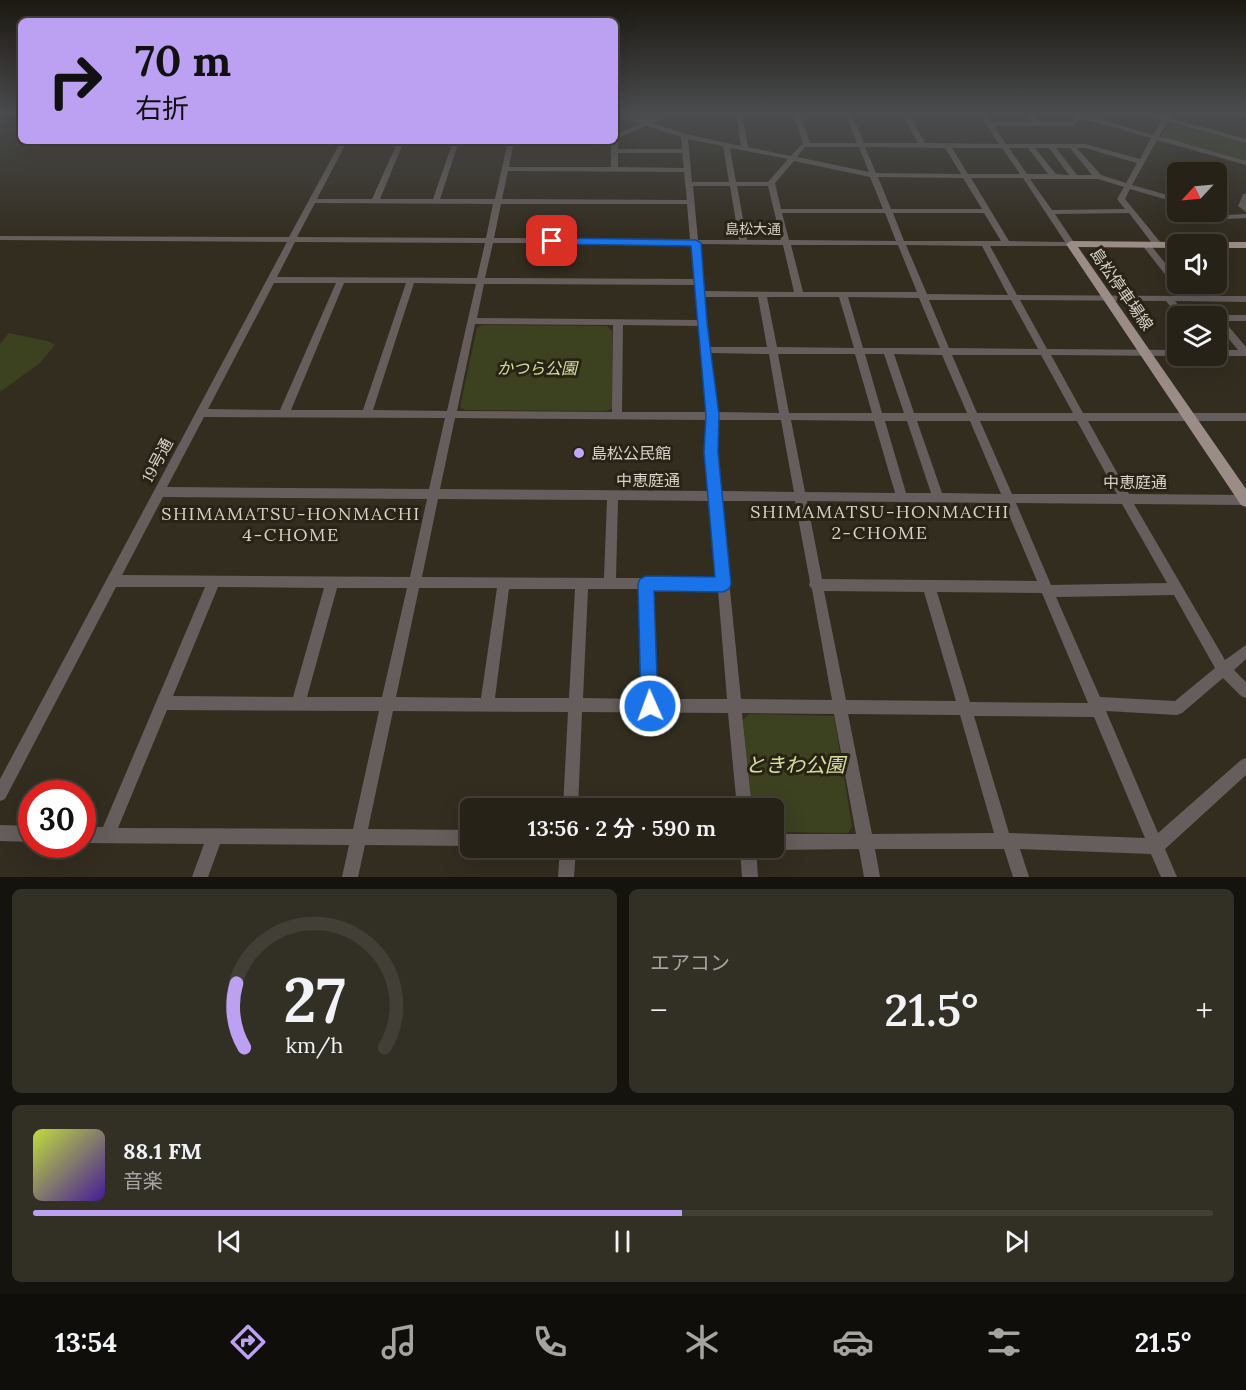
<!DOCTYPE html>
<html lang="ja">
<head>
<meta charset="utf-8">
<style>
	body { margin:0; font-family:Lora,"Noto Sans JP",serif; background:#322f25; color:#f1f3f6; height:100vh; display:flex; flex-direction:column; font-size:22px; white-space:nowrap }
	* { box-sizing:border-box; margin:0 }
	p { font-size:20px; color:#a4a4a2 }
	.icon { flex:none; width:33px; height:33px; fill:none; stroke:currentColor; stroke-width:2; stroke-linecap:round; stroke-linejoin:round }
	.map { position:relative; height:877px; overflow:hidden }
	.side { display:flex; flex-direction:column; gap:12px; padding:12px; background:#15130d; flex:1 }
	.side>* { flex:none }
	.top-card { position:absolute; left:18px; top:18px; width:600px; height:126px; border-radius:9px; box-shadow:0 6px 24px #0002,0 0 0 2px #423f37; background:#bca0f2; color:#111; overflow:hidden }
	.needle { width:39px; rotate:244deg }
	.buttons { position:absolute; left:1167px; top:162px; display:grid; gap:12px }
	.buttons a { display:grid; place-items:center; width:60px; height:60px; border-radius:9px; background:#262218; box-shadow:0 6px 24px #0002,0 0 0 2px #423f37; font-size:30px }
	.speed { position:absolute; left:18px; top:780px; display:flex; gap:12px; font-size:30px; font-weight:700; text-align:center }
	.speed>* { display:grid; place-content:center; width:78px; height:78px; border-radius:50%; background:#262218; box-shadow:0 6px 24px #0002,0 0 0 2px #423f37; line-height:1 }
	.speed .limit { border:9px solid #d22; background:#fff; color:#111 }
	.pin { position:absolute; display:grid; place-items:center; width:51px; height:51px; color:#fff; margin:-26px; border-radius:12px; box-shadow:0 3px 9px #0006 }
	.me { position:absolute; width:66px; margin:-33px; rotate:358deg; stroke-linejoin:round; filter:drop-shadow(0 0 4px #0008) }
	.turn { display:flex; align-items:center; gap:21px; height:126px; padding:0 18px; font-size:27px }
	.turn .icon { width:78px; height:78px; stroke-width:2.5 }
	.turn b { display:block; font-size:42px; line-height:51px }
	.big { font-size:45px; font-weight:600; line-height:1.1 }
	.side .widget { flex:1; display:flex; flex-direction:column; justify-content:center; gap:9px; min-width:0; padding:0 21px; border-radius:9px; background:#322f25 }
	.side .dial { align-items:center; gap:0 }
	.dial svg { height:156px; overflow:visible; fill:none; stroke:#423f37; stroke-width:7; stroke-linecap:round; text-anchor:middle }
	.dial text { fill:#f1f3f6; stroke:none }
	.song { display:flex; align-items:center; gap:18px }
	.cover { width:72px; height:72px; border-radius:9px; background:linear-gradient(135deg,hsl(70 70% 55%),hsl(260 70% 35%)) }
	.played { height:6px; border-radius:3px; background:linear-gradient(90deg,#bca0f2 55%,#423f37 55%) }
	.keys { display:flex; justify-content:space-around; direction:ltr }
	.heat { display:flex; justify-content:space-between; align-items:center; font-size:33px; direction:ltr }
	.side .tiles { flex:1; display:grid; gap:12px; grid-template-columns:1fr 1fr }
	.widget:last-child { grid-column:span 2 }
	.trip { position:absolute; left:460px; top:798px; width:324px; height:60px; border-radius:9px; background:#262218; box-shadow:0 6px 24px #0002,0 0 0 2px #423f37; font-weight:600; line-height:60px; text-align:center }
	.tab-bar { display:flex; height:96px; justify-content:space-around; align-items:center; background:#0f0e0a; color:#a4a4a2 }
	.tab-bar .icon { width:42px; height:42px }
	.tab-bar .selected { color:#bca0f2 }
	.tab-bar b { font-size:27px; color:#f1f3f6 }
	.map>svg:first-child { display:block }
	.green { fill:#3c4120 }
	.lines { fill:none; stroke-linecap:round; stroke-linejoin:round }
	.minor { fill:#665e5c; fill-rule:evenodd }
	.major { fill:#9c8c88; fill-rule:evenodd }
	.route { fill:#1a73e8; stroke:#114b97; stroke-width:1.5 }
	.poi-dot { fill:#c0a8f4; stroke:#292316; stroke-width:2 }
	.labels { text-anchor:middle; stroke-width:6; stroke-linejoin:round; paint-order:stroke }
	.far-street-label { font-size:14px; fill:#d6d2c9; stroke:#292316 }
	.street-label { font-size:16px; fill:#d6d2c9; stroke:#292316 }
	.park-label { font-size:16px; font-style:italic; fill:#d5e09e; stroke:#292316 }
	.poi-label { font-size:16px; fill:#d6d2c9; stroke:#292316; text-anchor:start }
	.neighbourhood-label { font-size:18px; letter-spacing:1.5px; fill:#d6d2c9; stroke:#292316 }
	.near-park-label { font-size:20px; font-style:italic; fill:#d5e09e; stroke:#292316 }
</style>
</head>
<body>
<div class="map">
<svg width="1246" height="877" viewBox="0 0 1246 877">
	<rect width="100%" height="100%" fill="#332d20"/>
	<!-- green -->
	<g class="green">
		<polygon points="1169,123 1246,143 1246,162 1161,138"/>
		<polygon points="482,325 607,326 612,331 613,408 606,411 465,410 460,407 477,328"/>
		<polygon points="9,333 47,341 55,345 40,363 0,392 0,344"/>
		<polygon points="749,714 834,716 852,826 848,833 774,832 774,808 752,808 743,720"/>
	</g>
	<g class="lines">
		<!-- minor -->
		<g class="minor">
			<path d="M615,113H622L646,121L664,113H673L652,123L686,134L741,146L736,113H742L748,147L791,156L801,145L803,144L793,113H799L810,143H857L845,113H851L864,143H918L902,113H986L991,122H1032L1025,113H1032L1039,122H1071L1076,117L1066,113H1077L1153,135L1162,120L1141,113H1152L1164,116L1166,113H1172L1169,118L1246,139V143L1168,121L1159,136L1246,161V165L1157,140L1132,185L1178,198V203L1130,189L1125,199L1161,243V247H1155L1129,213L1055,214L1075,244L1071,246H990L1017,295L1182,296L1142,245L1146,243H1149L1178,279V284H1181L1191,296H1246V302L1175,301L1186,316H1178L1166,301L1020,300L1047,349L1178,350V356H1181H1178L1051,355L1083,413H1246V421H1088L1129,494L1246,495V505L1134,504L1225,660L1246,645V659L1234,670L1246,682V698L1241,696L1223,678L1182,713L1177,715L1106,711L1158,833L1241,760L1246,758V775L1165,849L1177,877H1161L1151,854L1020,849L1029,877H1013L1004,849H875L880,877H864L859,849L774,850L769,848H774V834H856L834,714L742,713L752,808H737L728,713L582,712L578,808H563L568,712L393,711L368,829L471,830V846L365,845L358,877H342L349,845L220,844L208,877H192L204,844L82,843V827H103L205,587H116L5,799L0,801V779L287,242L0,240V236L289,237L341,141H347L317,199H372L398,141H404L380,199H433L453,141H459L440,199H495L508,141H514L509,167H611V141H615V135L640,124L615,115ZM910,116H981L999,144L925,143ZM1081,118L1151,138L1140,159L1085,144H1006L994,126H1073ZM646,126L681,137L682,149H618V138ZM688,139L723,146L729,182H692ZM805,147H859L869,172L797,157ZM865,147L945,148L961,174L876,173ZM730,148L788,159L768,182H736ZM952,148H1002L1020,174H968ZM1009,148H1028L1048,174H1027ZM1035,148H1049L1069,175L1056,174ZM1056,148H1070L1092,175H1077ZM1077,148H1085L1137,163L1126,183L1101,175ZM618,153H682L684,168L618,167ZM794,161L870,177L883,209H781L775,183ZM508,171L684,172L687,200L502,199ZM878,177L963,178L982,209H891ZM971,178H1023L1065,242L1009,241ZM1030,179H1098L1124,187L1117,199L1125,209L1052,210ZM693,186H730L739,240H698ZM737,186H768L781,240H747ZM315,203L493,204L486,238L297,237ZM501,204H687L690,239L494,238ZM782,213H885L896,241L789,240ZM893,213H984L1001,241H904ZM295,242L485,243L477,278L277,277ZM493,243L691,244L694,279L485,278ZM699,244L783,245L794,292L704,291ZM791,245H898L917,292H803ZM906,245L982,246L1008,295L927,294ZM274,283H336L280,410L208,409ZM344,283H406L363,410H291ZM414,283L476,284L447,411L373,410ZM484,284L695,285L698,320L477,318ZM705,297H758L767,347H710ZM767,297H839L854,348L777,347ZM848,297L919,298L940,348H863ZM929,300H1011L1038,349L949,348ZM475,324L613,325L612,412L457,411ZM623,325L699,326L707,412H622ZM711,353L769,354L779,413L717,412ZM778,354H855L872,413H789ZM865,354H884L904,413H882ZM894,354L942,355L967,413H914ZM952,355H1041L1073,413H977ZM204,417L445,418L429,489L167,487ZM455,418L707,420L706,452L709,491L440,489ZM717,420H781L794,492L720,491L716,452ZM791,420L874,421L895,493L805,492ZM885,421H907L931,493H906ZM917,421H970L1001,494L942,493ZM980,421H1077L1117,494H1012ZM163,497L427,499L410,577L122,575ZM438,499L607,500L604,578L422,577ZM618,500L710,501L717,578H616ZM721,501H795L810,582L809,585L812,589L832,700L741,699ZM807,501L1004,503L1037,581L822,579ZM1016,503L1122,504L1167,583L1051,585ZM218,587L324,588L293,697L173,696ZM337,588H407L382,697H307ZM419,588H497L481,698L396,697ZM509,589H575L569,698H495ZM588,589H640L642,699L583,698ZM652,589L718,590L727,699H656ZM824,591L924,592L956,701L846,700ZM937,592L1042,593L1088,703L970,702ZM1174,595L1215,668L1175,701L1100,697L1056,597ZM167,710L379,711L353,829L118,828ZM848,714L960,715L994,833L872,834ZM974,716L1094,717L1145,838L1009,833Z"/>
			<polygon points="1233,113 1246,114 1246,118 1234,114"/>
			<polygon points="1243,194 1246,194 1246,212 1238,206"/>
			<polygon points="1216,211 1227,215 1246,214 1246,218 1227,219 1206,212"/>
			<polygon points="1216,315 1246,315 1246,321 1224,321 1246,347 1246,356 1213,356 1216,356 1216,350 1238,350 1216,323 1216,316 1212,316"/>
			<polygon points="0,825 32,826 32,842 0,841"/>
			<polygon points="560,848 576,848 574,877 558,877"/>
			<polygon points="740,848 756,848 758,877 742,877"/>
		</g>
		<!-- major -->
		<g class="major">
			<polygon points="1071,241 1178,242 1183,244 1178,244 1178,248 1078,247 1246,489 1246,507 1241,505 1066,244"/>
			<polygon points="1216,242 1246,242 1246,248 1216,248 1216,244 1211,244"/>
		</g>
	</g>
	<!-- sky -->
	<linearGradient id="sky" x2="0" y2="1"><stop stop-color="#1c1912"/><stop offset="0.48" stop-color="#4a4c4e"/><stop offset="1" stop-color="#4a4c4e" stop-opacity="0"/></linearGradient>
	<rect width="1246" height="236" fill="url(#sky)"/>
	<!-- route -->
	<polygon class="route" points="552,238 696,240 701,243 707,323 719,415 718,452 731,584 729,589 723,592 654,591 658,706 656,712 650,715 643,712 641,706 638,584 640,579 646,576 715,577 704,452 706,415 691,246 549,244 547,241"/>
	<!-- markers -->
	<circle class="poi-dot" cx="579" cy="453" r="6"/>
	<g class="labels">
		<!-- far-street labels -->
		<g class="far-street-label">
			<text x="753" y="234">島松大通</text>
		</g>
		<!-- street labels -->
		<g class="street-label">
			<text transform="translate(1122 289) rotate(55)" y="6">島松停車場線</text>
			<text transform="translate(157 460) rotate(-62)" y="6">19号通</text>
			<text x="648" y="486">中恵庭通</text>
			<text x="1135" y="488">中恵庭通</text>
		</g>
		<!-- park labels -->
		<g class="park-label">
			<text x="537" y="374">かつら公園</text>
		</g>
		<!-- poi labels -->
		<g class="poi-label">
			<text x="591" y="459">島松公民館</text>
		</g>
		<!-- neighbourhood labels -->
		<g class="neighbourhood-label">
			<text x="880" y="518">SHIMAMATSU-HONMACHI<tspan x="880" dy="21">2-CHOME</tspan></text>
			<text x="291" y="520">SHIMAMATSU-HONMACHI<tspan x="291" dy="21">4-CHOME</tspan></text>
		</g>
		<!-- near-park labels -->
		<g class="near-park-label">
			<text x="795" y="772">ときわ公園</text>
		</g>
	</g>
</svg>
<div class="buttons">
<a><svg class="needle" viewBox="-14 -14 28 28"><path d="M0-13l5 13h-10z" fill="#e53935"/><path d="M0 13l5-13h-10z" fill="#a4a4a2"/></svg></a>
<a><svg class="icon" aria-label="sound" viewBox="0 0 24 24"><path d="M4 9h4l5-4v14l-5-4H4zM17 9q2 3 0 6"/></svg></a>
<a><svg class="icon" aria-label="layers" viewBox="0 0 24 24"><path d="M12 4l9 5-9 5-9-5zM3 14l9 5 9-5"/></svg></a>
</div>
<div class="speed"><div class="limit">30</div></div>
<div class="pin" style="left:552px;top:241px;background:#d93025"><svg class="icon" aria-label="arrive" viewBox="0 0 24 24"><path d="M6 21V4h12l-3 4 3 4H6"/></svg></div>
<svg class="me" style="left:650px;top:706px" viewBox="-20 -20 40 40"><circle r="17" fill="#1a73e8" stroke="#fff" stroke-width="3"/><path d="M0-11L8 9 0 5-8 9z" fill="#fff"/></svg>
<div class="trip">13:56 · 2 分 · 590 m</div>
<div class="top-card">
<div class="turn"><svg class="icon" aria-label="right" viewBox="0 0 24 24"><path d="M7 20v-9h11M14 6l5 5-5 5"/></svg><div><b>70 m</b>右折</div></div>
</div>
</div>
<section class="side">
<div class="tiles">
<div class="widget dial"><svg viewBox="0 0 100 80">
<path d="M14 69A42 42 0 1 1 86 69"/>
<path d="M14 69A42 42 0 0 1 10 36" stroke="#bca0f2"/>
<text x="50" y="56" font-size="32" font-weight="700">27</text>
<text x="50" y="72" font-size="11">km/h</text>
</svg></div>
<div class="widget"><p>エアコン</p>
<div class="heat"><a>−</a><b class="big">21.5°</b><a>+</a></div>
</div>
<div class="widget">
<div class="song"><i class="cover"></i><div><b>88.1 FM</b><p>音楽</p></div></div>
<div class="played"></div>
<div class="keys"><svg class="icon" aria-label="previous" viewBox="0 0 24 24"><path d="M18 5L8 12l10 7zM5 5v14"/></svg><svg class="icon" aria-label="pause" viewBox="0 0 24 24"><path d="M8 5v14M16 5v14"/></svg><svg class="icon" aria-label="next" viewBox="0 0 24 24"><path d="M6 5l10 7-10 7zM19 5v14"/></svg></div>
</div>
</div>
</section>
<nav class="tab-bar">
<b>13:54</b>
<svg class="icon selected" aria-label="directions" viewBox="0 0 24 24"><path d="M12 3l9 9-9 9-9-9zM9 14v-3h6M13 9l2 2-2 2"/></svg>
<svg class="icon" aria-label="music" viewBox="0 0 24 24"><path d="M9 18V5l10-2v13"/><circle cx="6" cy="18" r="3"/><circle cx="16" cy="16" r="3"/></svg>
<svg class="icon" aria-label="phone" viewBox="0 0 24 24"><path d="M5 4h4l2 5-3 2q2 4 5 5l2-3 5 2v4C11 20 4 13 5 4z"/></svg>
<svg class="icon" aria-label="climate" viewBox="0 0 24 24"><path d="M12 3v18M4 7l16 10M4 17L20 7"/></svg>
<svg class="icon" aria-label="car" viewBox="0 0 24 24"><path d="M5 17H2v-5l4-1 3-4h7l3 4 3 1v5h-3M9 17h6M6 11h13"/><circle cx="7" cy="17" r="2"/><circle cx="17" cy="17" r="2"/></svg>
<svg class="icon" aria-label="filters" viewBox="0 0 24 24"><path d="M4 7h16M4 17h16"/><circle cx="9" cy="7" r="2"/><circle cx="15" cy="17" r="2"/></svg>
<b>21.5°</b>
</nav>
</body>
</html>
